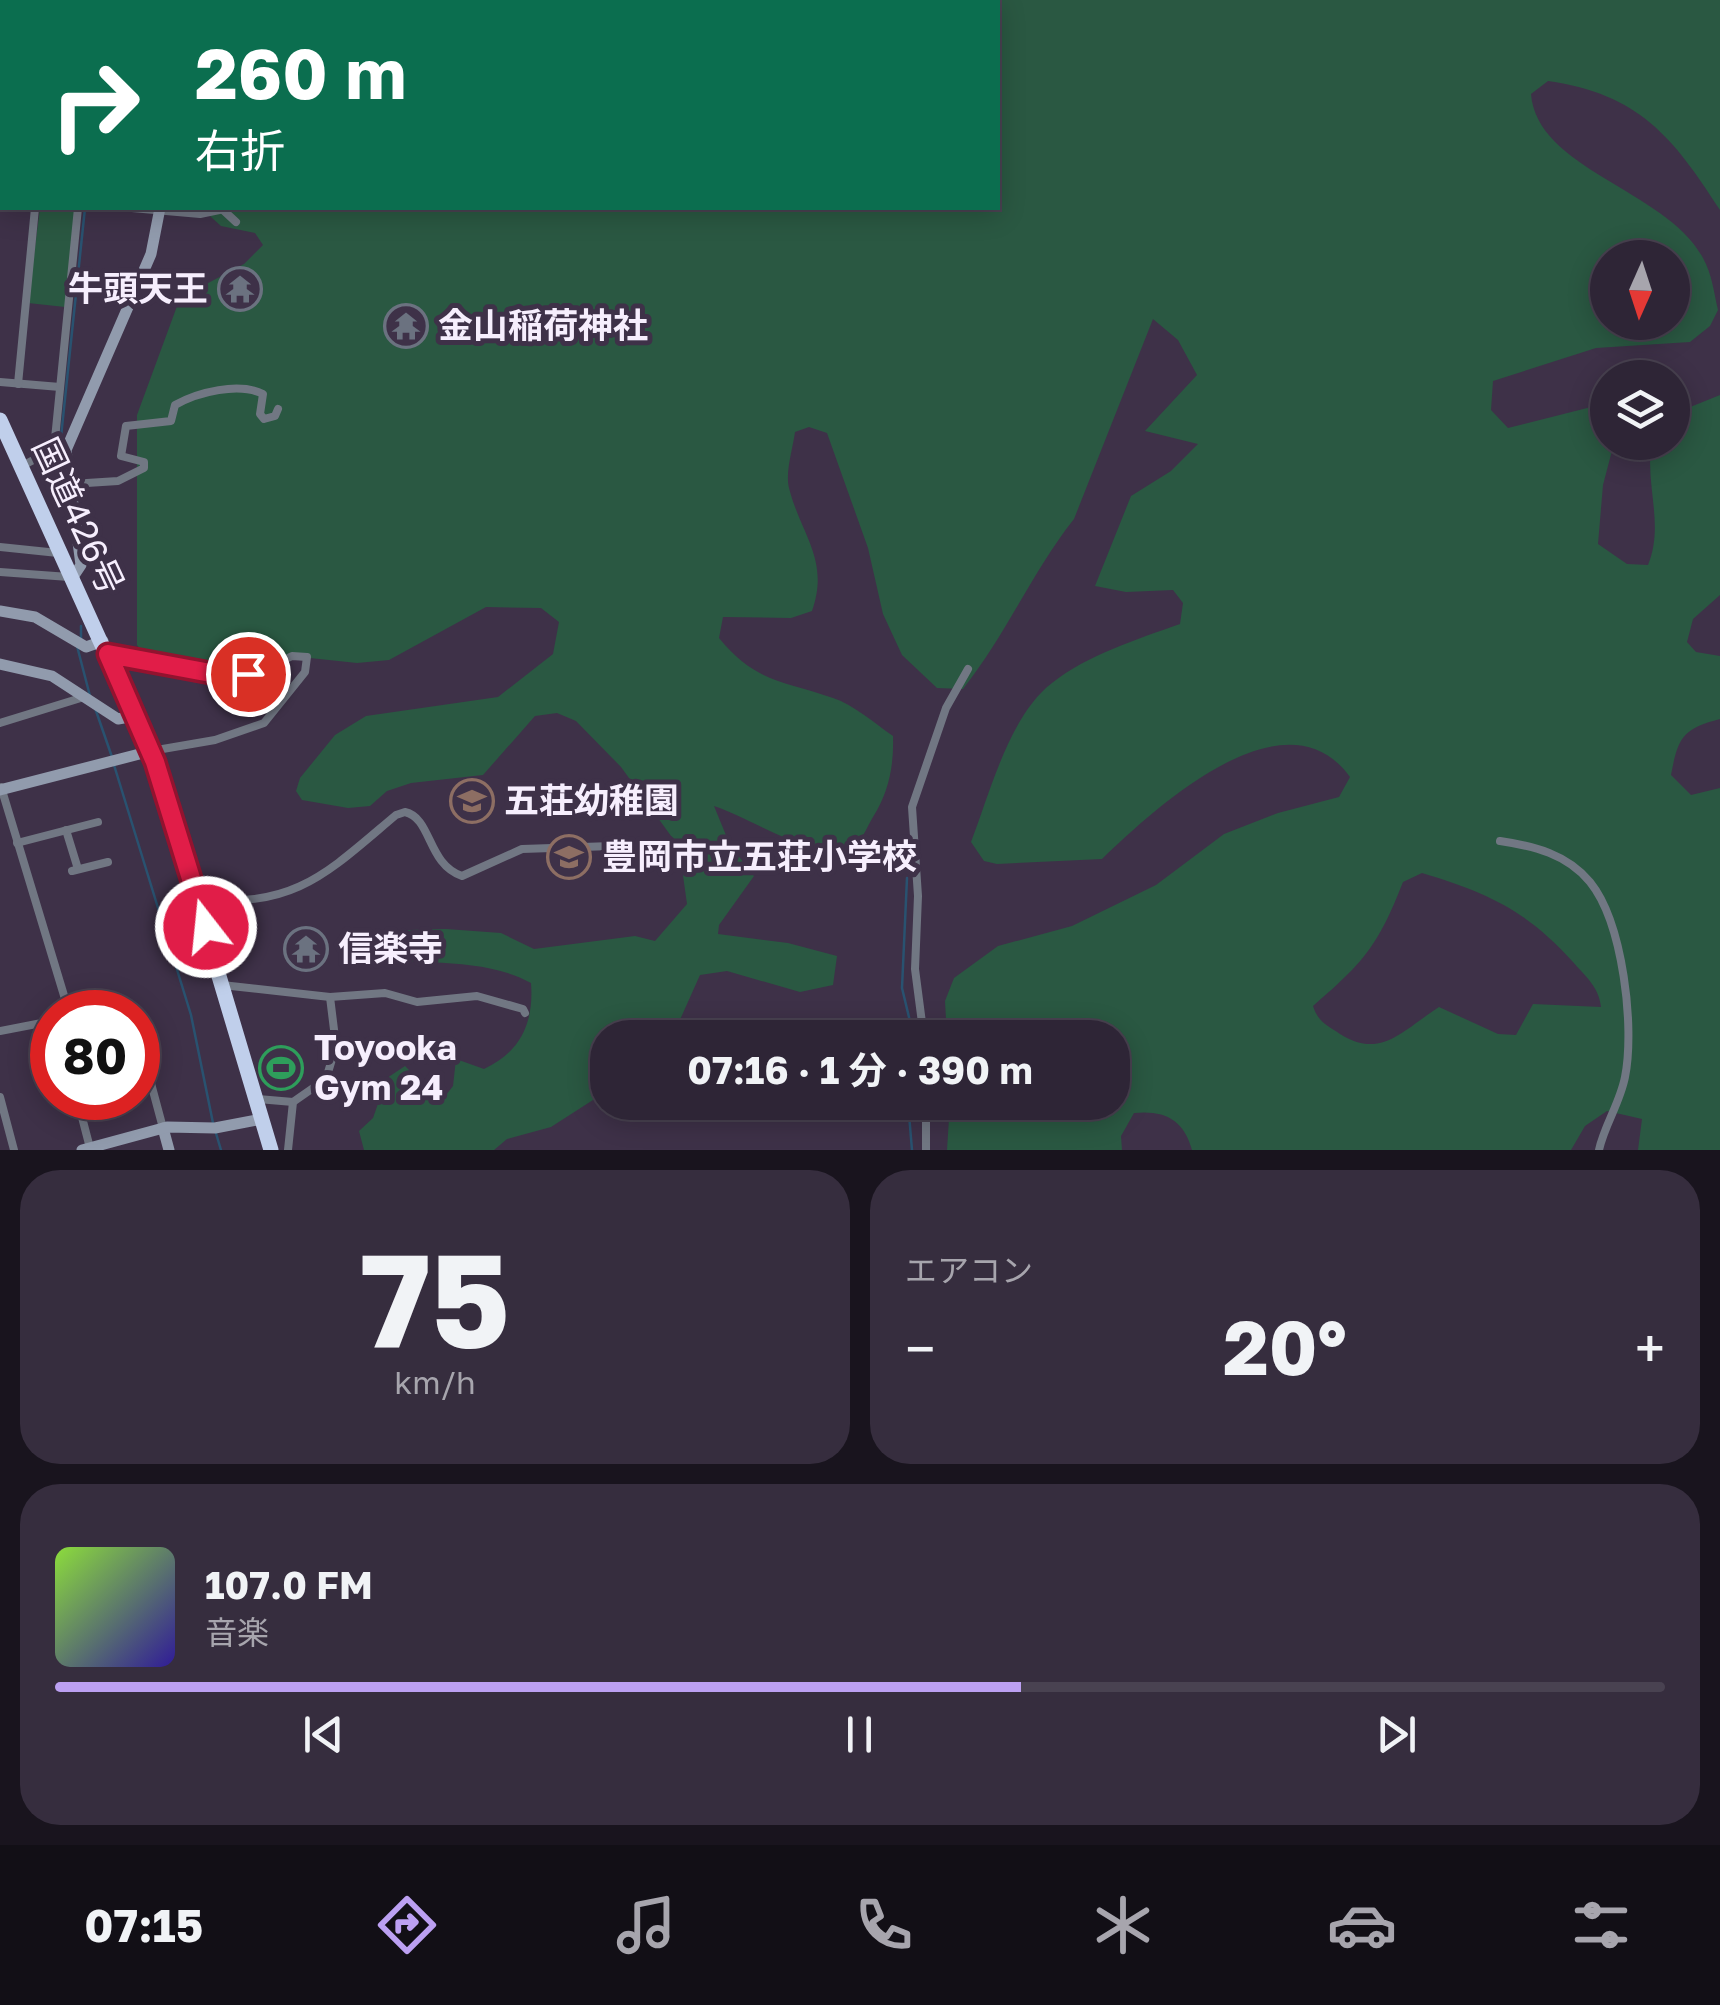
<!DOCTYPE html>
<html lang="ja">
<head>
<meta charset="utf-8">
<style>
	body { margin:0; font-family:"Golos Text","Noto Sans JP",sans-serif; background:#362d3e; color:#f1f3f6; height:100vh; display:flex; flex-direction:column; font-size:38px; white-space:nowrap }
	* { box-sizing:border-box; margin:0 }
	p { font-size:32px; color:#a7a5ad }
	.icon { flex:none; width:55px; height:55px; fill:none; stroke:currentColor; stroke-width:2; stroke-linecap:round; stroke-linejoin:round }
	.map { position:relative; height:1150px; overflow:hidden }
	.drawer { display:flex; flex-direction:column; gap:20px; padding:20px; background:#19141e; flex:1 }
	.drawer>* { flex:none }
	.hud { position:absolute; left:0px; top:0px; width:1000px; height:210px; box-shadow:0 5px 25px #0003,0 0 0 2px #494251; background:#0b6e4f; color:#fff; overflow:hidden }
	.needle { width:65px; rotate:183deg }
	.fabs { position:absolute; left:1590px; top:240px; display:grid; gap:20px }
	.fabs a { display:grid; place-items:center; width:100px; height:100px; border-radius:50%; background:#2e2536; box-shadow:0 5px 25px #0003,0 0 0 2px #494251; font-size:50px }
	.speed { position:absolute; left:30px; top:990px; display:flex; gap:20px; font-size:50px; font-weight:700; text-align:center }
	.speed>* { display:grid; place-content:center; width:130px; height:130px; border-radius:50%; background:#2e2536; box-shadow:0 5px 25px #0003,0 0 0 2px #494251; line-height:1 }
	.speed .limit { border:15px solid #d22; background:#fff; color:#111 }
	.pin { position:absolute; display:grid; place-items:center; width:85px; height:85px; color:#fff; margin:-42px; border:5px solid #fff; border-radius:50%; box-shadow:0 2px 10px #0007 }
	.me { position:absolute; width:110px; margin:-55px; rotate:344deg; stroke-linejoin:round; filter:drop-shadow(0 0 8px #0008) }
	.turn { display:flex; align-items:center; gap:35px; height:210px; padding:0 30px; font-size:45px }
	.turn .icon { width:130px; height:130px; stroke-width:2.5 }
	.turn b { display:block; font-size:70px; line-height:85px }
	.big { font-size:75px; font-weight:700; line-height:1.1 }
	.drawer .card { flex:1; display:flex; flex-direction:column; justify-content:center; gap:15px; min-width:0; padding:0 35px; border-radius:40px; background:#362d3e }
	.drawer .dial { align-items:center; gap:0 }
	.dial b { font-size:130px; line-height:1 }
	.song { display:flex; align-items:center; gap:30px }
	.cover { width:120px; height:120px; border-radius:15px; background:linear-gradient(135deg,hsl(90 70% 55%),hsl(250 70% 35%)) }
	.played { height:10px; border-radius:5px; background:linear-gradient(90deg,#bca0f2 60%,#494251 60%) }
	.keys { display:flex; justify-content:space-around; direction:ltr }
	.heat { display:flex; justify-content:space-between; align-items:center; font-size:55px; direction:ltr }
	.drawer .tiles { flex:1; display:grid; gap:20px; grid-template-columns:1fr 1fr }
	.card:last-child { grid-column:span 2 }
	.trip { position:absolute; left:590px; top:1020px; width:540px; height:100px; border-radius:40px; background:#2e2536; box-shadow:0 5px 25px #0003,0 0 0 2px #494251; font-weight:700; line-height:100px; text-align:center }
	.dock { display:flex; height:160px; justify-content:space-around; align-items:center; background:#120f16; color:#a7a5ad }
	.dock .icon { width:70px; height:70px }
	.dock .active { color:#bca0f2 }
	.dock b { font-size:45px; color:#f1f3f6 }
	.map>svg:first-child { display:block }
	.green { fill:#2a5842; fill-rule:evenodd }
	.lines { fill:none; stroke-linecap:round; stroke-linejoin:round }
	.stream { stroke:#295270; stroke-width:2.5 }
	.street { stroke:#717783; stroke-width:8 }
	.secondary { stroke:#919bad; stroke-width:11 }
	.highway { stroke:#c0cfeb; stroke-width:15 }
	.route-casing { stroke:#92132f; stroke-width:25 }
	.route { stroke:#e11d48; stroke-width:18 }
	.labels { text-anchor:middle; stroke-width:10; stroke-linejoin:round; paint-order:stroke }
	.poi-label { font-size:35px; font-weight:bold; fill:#f6eefd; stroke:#3e3148; text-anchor:start }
	.street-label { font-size:35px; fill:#f6eefd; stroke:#3e3148 }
</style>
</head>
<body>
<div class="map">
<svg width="1720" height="1150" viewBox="0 0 1720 1150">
	<rect width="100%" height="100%" fill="#3e3148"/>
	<!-- green -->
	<g class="green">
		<path d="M652,0H1720V210C1673,137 1639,94 1548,81L1531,94C1537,170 1667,190 1703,258C1712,274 1714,293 1718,310L1710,326L1690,342L1596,348L1493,381L1491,410L1508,428L1607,403L1608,442L1614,443L1603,485L1598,544L1627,564L1648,565C1665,524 1644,483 1652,443L1672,442L1673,414L1720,395V595L1693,619L1687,642L1696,652L1720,656V719C1682,729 1678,738 1671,775L1691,795L1720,788V1150H1638L1642,1119L1607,1111L1585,1126L1571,1150H1192C1184,1120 1165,1110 1134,1113L1121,1136L1122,1150H947L950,1103L1112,1102V1038L947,1037L945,1001L954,978L998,946L1072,926L1156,885L1224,834L1278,813L1339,797L1350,777C1285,687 1154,809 1102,859L997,864L984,861L971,842C990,793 1009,716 1052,683C1087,655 1138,639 1180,624L1183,603L1173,590L1126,592L1095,586L1131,496L1171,471L1198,444L1145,431L1197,375L1178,340L1153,319L1074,519C1032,572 1006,635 963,689L937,688L902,655L883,614L868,548L827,433L809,427L795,432C793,448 785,472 789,488C801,535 830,560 812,611L791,618L723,617L719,638C756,683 782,680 833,698C854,705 874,723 893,736C894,765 889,792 873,817C867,827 861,843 851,848C819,864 749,817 714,806L730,845L754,876L719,925L718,934L788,943L837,956L833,985L800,992L727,971L700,975L679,1022L724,1037L608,1038L607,1091L551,1127L507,1139L494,1150H364L359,1131L373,1118L387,1078L405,1066L431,1092L446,1095L453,1086L456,1059L484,1069C521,1052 534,1022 531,983C478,954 411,968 352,954L350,947L374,931L446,929L501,933L534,949L635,936L655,941L687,904L679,847L621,767L576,721L557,713L535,716L483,775L411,783L387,791L370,806L348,808L302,800L296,791L300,778L335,735L366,716L498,697L553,654L559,622L541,608L486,607L389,660L357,663L263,653L205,678L152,666L137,645V415L180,298L244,264L263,245L255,233L221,226L201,208H998V2ZM1608,258H1672V322H1608ZM1422,873C1488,893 1526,910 1573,962C1586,977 1599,987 1601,1007L1533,1004L1516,1035L1498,1034L1439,1007C1403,1030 1381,1060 1340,1034C1327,1025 1318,1022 1313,1006C1364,962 1378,946 1403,882Z"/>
		<polygon points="40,208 75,208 65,307 28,303"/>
	</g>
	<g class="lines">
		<!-- stream -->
		<g class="stream">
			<polyline points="106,2 106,0"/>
			<polyline points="71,534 59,456 85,208"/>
			<polyline points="81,639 81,626"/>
			<polyline points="77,646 90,696"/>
			<polyline points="95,708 112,757"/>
			<polyline points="114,765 191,1015 213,1123"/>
			<polyline points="907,878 902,988 914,1038"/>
			<polyline points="908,1102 912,1150"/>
			<polyline points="215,1130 221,1150"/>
		</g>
		<!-- street -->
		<g class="street">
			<polyline points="99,2 99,0"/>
			<polyline points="0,79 2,79"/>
			<polyline points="0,205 2,205"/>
			<polyline points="132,208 200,214 229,208"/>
			<polyline points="222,209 236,222"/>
			<polyline points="0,382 60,387"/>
			<polyline points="18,384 35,208"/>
			<polyline points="22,466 54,449 78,208"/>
			<path d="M71,484L118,481L144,468V462L121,456L126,426L171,421L175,405C198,392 239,382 263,394L260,414L264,419L275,416L278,409"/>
			<polyline points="0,547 58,553"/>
			<polyline points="0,572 69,577"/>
			<polyline points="108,654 229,675 258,673 292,656 307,657 305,672 264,723 215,740 151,751"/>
			<polyline points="0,723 84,697"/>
			<polyline points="1,787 69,1012"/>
			<polyline points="66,830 78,869"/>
			<path d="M1500,841C1534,846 1567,854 1590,882C1623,923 1635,1027 1625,1077C1620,1103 1604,1126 1599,1150"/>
			<polyline points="17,843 98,822"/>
			<polyline points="72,871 108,862"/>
			<path d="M197,898C294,910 327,873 396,815L405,812C432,818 427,864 462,876L522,849L612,846"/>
			<polyline points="222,985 330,997 385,993 417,1002 477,996 523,1009 525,1013"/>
			<polyline points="131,1010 131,1012"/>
			<polyline points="0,1031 52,1021"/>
			<polyline points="138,1035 163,1128"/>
			<polyline points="924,1038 915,969 918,896 912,807 946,708 968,669"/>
			<polyline points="0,1097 14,1150"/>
			<polyline points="77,1098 90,1148"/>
			<polyline points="258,1099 293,1102"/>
			<polyline points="926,1102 926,1150"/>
			<polyline points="288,1150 293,1102 326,1079 336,1046 330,997"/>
		</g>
		<!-- secondary -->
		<g class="secondary">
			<polyline points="185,0 195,2"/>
			<polyline points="217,0 218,2"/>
			<polyline points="248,2 257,0"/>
			<polyline points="73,577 81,565 66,450 151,254 160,208"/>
			<polyline points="0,611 35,617 86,647 103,641"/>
			<polyline points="0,664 52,676 118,719 135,716"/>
			<polyline points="0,790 151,751"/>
			<polyline points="163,1128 169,1150"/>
			<polyline points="82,1150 167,1127 215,1128 262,1119"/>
		</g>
		<!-- highway -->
		<g class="highway">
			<polyline points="13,2 14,0"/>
			<polyline points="0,70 2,56"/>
			<polyline points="0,420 155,762 271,1150"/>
		</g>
	</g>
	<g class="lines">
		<!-- route casing -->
		<g class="route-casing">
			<polyline id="route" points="206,927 155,762 108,654 216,674 248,674"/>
		</g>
		<!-- route -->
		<use href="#route" class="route"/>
	</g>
	<!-- icons -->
	<defs>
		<g id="temple-ring" transform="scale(2.25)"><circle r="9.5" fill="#3e3148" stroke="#6b7280" stroke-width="1.5"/><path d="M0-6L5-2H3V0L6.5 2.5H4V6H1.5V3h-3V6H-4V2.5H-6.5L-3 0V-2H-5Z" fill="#6b7280"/></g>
		<g id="school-ring" transform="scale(2.25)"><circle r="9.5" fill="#3e3148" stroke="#8d6e63" stroke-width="1.5"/><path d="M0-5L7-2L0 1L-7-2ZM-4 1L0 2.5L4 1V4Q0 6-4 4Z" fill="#8d6e63"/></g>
		<g id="stadium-ring" transform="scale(2.25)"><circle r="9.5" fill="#3e3148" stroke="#2e9e5b" stroke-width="1.5"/><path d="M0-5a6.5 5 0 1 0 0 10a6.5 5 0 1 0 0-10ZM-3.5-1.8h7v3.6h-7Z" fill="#2e9e5b"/></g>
	</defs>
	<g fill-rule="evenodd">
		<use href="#temple-ring" x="240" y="289"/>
		<use href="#temple-ring" x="406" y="326"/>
		<use href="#school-ring" x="472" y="801"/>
		<use href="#school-ring" x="569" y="857"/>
		<use href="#temple-ring" x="306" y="949"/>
		<use href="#stadium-ring" x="281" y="1068"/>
	</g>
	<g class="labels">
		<!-- poi labels -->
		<g class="poi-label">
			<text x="208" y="301" text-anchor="end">牛頭天王</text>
			<text x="438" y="338">金山稲荷神社</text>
			<text x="504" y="813">五荘幼稚園</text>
			<text x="602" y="869">豊岡市立五荘小学校</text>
			<text x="338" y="961">信楽寺</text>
			<text x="314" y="1060">Toyooka<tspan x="314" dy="40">Gym 24</tspan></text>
		</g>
		<!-- street labels -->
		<g class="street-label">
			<text transform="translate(78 516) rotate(65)" y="12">国道426号</text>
		</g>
	</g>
</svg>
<div class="fabs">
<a><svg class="needle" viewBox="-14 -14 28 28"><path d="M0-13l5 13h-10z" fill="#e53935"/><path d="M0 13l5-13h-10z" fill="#a7a5ad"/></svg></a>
<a><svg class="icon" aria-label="layers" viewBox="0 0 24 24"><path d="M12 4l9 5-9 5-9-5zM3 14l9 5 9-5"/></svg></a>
</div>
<div class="speed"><div class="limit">80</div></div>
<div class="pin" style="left:248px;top:674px;background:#d93025"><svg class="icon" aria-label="arrive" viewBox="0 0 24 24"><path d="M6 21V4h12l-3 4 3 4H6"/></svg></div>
<svg class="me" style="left:206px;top:927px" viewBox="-20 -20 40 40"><circle r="17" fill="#e11d48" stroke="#fff" stroke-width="3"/><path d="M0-11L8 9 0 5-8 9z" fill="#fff"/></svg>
<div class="trip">07:16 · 1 分 · 390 m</div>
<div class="hud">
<div class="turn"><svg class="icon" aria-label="right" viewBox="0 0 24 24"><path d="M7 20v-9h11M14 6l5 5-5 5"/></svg><div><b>260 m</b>右折</div></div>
</div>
</div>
<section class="drawer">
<div class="tiles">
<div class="card dial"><b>75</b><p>km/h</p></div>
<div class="card"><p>エアコン</p>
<div class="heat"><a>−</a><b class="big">20°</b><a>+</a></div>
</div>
<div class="card">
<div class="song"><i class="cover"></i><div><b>107.0 FM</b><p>音楽</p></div></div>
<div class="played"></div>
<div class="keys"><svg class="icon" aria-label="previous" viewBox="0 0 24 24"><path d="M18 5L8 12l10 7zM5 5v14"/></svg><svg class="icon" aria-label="pause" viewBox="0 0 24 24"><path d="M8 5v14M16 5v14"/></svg><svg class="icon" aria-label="next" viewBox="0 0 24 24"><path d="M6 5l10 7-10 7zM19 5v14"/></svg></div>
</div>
</div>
</section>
<nav class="dock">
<b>07:15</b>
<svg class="icon active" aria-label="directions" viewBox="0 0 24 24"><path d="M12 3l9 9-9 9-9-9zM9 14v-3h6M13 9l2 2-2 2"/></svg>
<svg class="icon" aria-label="music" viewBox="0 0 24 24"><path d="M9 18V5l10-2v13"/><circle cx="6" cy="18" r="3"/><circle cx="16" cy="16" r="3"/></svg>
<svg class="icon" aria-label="phone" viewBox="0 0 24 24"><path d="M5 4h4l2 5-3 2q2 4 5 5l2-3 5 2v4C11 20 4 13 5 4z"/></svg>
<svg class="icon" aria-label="climate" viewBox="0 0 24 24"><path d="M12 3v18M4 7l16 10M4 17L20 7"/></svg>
<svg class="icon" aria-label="car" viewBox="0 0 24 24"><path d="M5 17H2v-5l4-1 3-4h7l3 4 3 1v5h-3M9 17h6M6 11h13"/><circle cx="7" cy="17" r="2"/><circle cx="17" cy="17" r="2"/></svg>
<svg class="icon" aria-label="filters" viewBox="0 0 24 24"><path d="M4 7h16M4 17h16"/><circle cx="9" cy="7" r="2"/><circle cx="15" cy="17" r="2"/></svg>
</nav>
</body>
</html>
